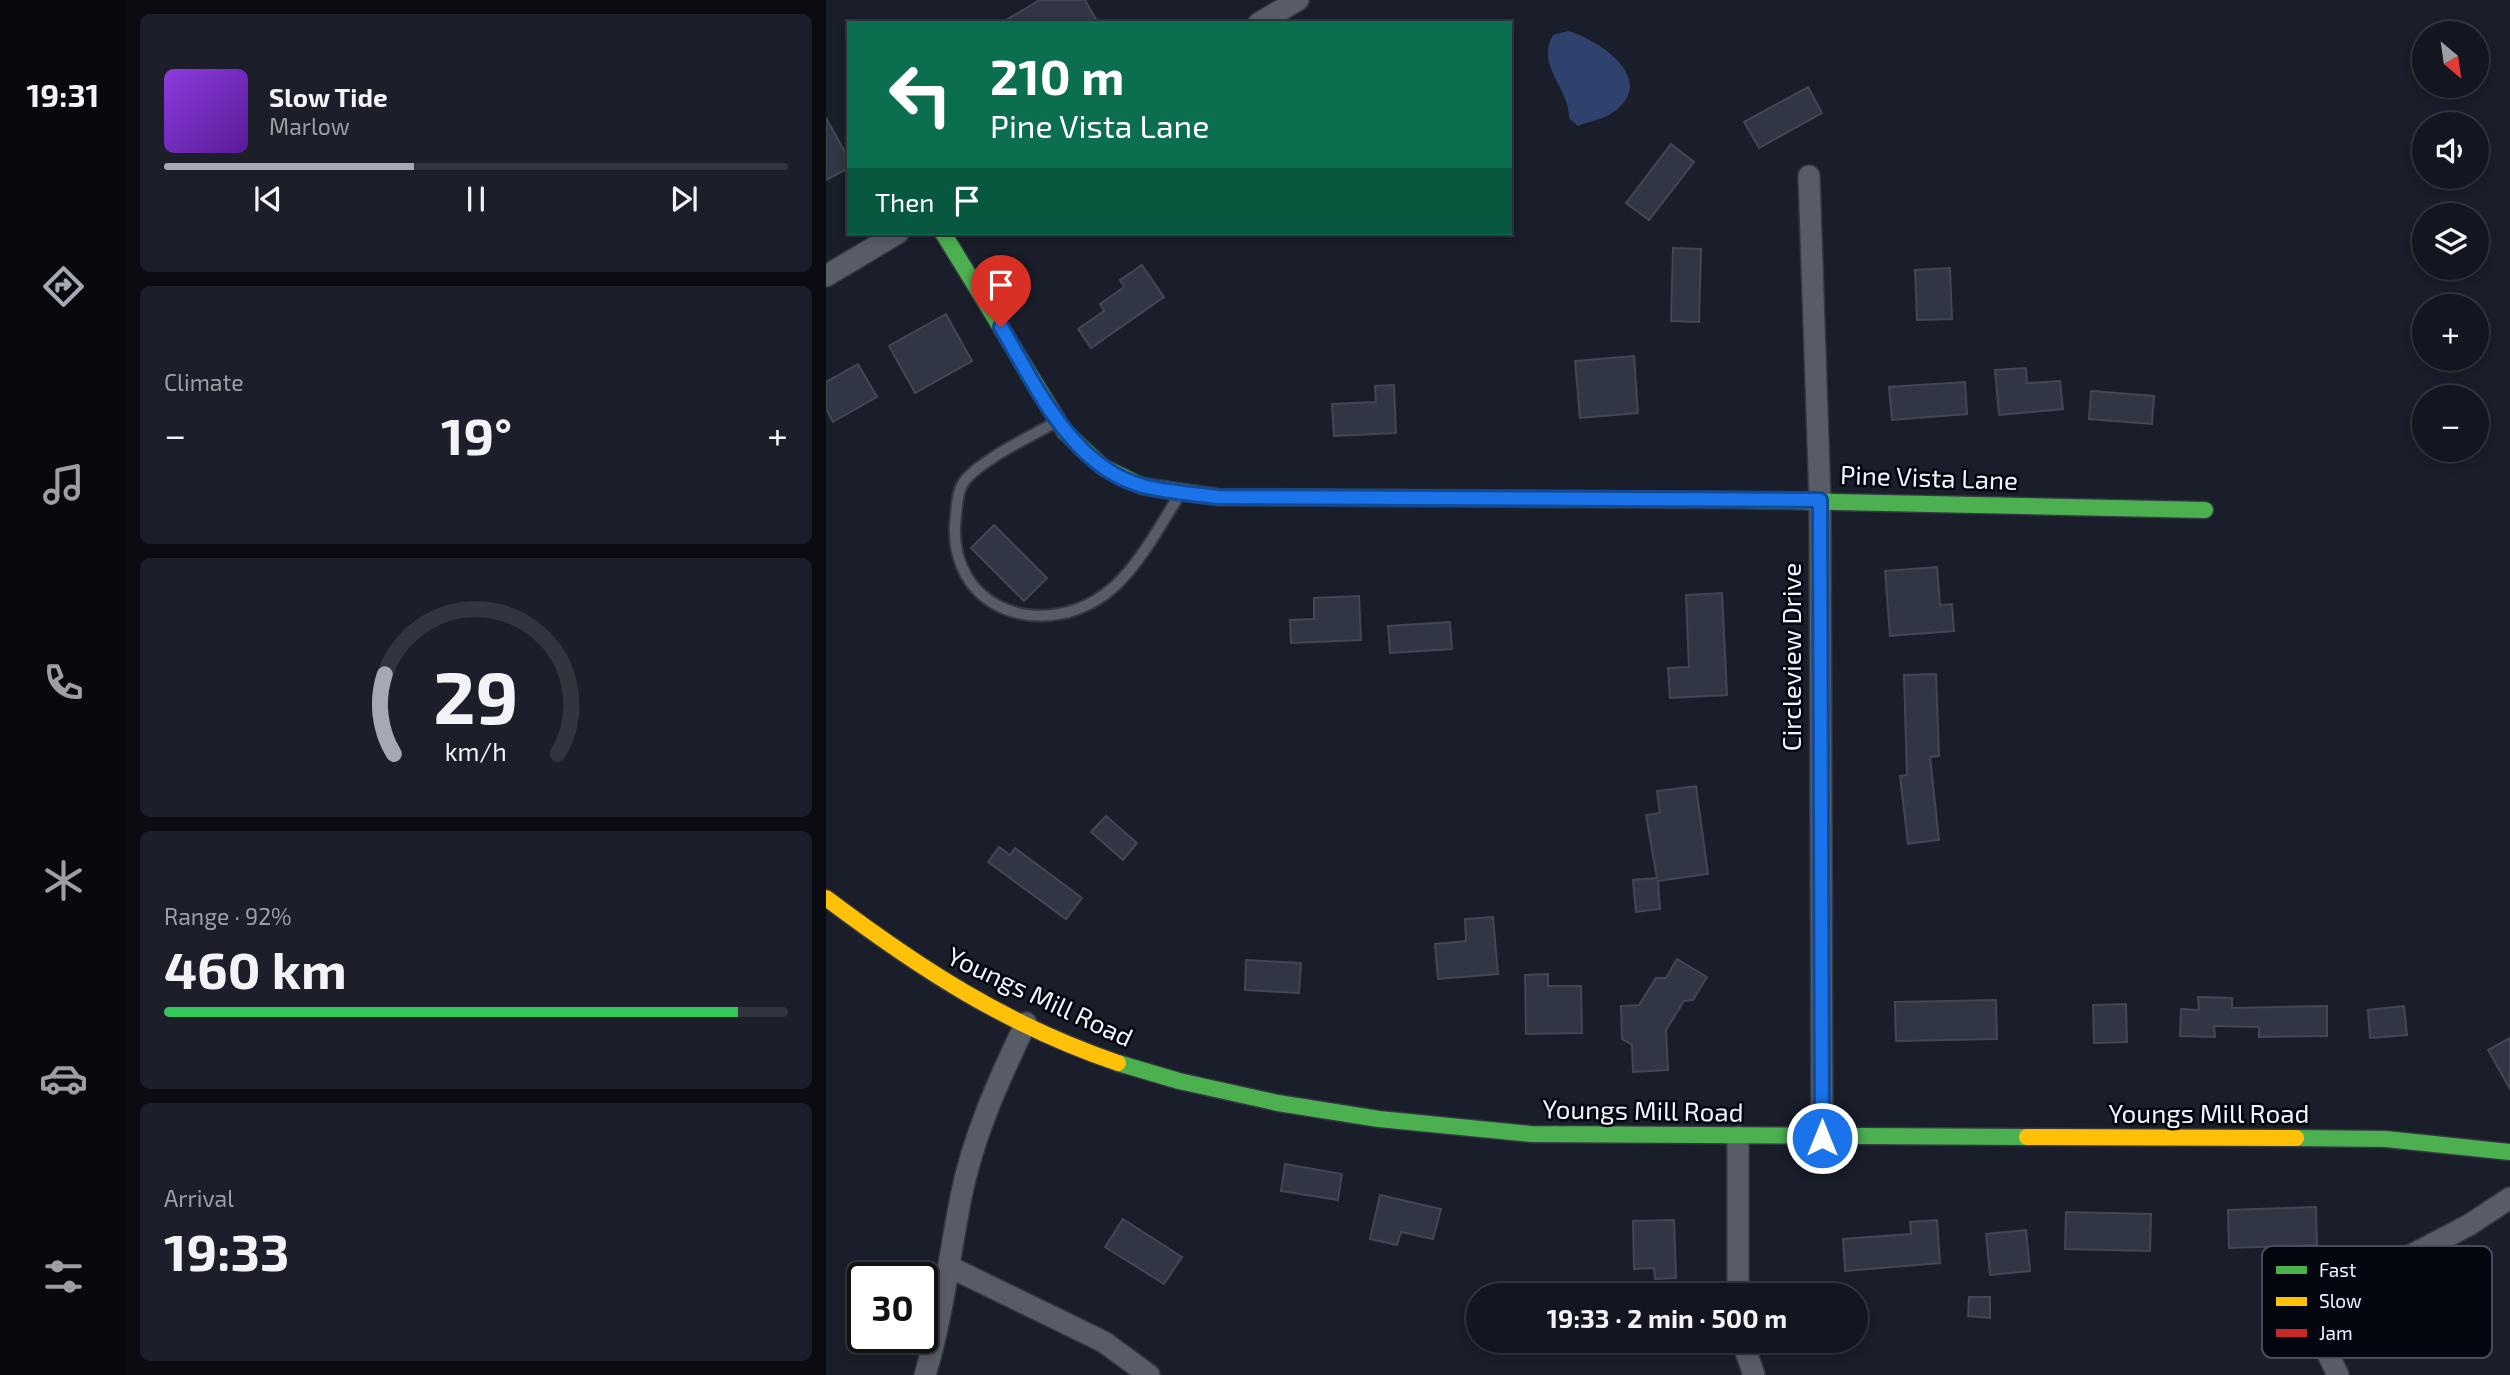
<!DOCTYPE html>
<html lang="en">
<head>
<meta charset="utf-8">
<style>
	body { margin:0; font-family:"Exo 2",sans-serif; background:#1c1f29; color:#f1f3f6; height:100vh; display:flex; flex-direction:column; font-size:26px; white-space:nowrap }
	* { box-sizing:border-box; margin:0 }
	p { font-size:23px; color:#9d9fa5 }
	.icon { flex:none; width:38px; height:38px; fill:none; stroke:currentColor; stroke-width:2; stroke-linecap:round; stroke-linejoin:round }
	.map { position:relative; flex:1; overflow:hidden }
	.sheet { display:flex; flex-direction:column; gap:14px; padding:14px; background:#0a0c12; width:700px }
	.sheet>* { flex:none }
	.banner { position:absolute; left:21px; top:21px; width:665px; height:214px; border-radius:0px; box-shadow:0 4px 10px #0003,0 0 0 2px #32353e; background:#0b6e4f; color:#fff; overflow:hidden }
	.needle { width:46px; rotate:151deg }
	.buttons { position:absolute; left:1586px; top:21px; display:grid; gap:14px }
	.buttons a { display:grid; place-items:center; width:77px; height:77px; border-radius:50%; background:#131620; box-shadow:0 4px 10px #0003,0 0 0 2px #32353e; font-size:35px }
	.speed { position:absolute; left:21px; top:1262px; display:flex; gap:14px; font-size:35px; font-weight:700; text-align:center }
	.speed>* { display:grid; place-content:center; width:91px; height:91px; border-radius:50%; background:#131620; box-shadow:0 4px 10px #0003,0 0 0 2px #32353e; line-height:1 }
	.speed .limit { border:4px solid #111; border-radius:10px; background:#fff; color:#111 }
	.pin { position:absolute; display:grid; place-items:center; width:60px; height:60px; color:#fff; margin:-72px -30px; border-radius:50% 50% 50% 0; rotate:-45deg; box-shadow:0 0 7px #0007 }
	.pin .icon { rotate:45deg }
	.me { position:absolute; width:77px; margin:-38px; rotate:0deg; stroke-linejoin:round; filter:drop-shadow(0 0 5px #0008) }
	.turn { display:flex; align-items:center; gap:24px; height:147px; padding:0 28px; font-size:32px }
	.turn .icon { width:91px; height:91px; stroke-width:2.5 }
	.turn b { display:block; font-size:49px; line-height:60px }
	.then { display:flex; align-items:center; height:66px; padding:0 28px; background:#0003; gap:14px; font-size:26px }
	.big { font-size:52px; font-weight:700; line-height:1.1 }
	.sheet .card { flex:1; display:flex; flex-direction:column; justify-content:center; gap:10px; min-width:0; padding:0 24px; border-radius:10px; background:#1c1f29 }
	.sheet .dial { align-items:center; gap:0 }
	.dial svg { height:182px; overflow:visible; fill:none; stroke:#32353e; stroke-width:7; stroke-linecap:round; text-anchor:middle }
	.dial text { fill:#f1f3f6; stroke:none }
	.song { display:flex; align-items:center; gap:21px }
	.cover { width:84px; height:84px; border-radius:10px; background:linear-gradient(135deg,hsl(270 70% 55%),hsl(270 70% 35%)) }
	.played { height:7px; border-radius:4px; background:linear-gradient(90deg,#a5a9b4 40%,#32353e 40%) }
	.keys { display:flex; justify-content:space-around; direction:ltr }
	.heat { display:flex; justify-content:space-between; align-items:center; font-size:38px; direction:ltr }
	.charge { height:10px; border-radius:5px; background:linear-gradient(90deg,#34c759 92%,#32353e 0) }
	.trip { position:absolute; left:640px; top:1283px; width:402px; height:70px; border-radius:35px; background:#131620; box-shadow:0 4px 10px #0003,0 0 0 2px #32353e; font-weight:700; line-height:70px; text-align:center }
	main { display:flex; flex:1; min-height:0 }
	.menu { display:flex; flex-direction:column; width:126px; justify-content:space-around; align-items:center; background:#08090d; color:#9d9fa5 }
	.menu .icon { width:49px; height:49px }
	.menu .selected { color:#a5a9b4 }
	.menu b { font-size:32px; color:#f1f3f6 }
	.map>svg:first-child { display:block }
	.water { fill:#2f416d }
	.building { fill:#303644; stroke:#424752; stroke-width:2 }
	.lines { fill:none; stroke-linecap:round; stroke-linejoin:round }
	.lane-casing { stroke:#343740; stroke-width:14 }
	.street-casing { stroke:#343740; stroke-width:24 }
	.fast-casing { stroke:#343740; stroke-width:19 }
	.slow-casing { stroke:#343740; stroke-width:19 }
	.jam-casing { stroke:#343740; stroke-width:19 }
	.lane { stroke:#575c66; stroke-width:10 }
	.street { stroke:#575c66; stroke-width:21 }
	.fast { stroke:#4caf50; stroke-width:16 }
	.slow { stroke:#ffc107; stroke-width:16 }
	.jam { stroke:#c62828; stroke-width:16 }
	.route-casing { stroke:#114b97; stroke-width:18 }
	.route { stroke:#1a73e8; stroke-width:12 }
	.labels { text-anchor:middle; stroke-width:5; stroke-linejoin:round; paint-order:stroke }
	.street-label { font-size:26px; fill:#f0f4ff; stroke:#03060f }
	.key { fill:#03060f; stroke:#4a4d57; stroke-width:2 }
	.key-label { font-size:19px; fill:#f0f4ff }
</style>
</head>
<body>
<main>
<nav class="menu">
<b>19:31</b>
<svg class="icon selected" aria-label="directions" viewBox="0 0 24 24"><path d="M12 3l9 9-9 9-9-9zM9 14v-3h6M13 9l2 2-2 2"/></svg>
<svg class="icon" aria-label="music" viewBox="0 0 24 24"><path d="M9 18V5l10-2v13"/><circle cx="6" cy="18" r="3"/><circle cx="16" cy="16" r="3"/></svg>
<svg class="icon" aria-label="phone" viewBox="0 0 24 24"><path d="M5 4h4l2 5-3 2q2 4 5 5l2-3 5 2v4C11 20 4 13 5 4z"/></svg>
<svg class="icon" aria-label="climate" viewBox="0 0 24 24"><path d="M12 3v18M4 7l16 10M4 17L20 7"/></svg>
<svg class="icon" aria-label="car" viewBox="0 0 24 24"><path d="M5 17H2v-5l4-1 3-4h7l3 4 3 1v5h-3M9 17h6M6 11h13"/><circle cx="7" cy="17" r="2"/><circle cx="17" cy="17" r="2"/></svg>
<svg class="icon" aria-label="filters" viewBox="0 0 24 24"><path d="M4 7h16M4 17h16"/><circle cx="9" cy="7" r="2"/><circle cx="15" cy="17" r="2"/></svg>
</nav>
<section class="sheet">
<div class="card">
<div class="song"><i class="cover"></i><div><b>Slow Tide</b><p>Marlow</p></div></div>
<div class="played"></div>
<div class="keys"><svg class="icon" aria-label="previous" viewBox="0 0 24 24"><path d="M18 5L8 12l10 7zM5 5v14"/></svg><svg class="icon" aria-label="pause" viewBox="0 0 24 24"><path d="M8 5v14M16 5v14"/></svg><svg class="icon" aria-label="next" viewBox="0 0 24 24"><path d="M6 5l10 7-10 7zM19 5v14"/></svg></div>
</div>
<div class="card"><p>Climate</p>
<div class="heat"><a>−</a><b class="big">19°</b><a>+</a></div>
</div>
<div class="card dial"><svg viewBox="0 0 100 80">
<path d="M14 69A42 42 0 1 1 86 69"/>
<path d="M14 69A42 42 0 0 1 10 34" stroke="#a5a9b4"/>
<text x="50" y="56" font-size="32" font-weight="700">29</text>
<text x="50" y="72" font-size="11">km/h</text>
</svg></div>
<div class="card"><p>Range · 92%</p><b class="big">460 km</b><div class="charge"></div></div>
<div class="card"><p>Arrival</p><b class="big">19:33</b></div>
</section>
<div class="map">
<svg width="1684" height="1375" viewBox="0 0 1684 1375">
	<rect width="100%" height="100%" fill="#191e2a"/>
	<!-- water -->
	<path class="water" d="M742,31C776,41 836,83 783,115C774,120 761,122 752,126L743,118C744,88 709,66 727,35Z"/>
	<!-- building -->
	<g class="building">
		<polygon points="214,0 259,0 272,23 175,23"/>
		<polygon points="982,87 996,113 933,148 918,122"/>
		<polygon points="0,118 23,159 23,168 0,180"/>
		<polygon points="845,144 868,162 823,220 800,203"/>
		<polygon points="847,248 875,249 873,322 845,321"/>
		<polygon points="316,265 338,297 265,348 252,329 278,311 274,304 298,287 294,280"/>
		<polygon points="1124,268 1126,319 1091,320 1089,270"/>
		<polygon points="120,314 146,361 89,393 63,346"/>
		<polygon points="808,356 812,413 754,418 749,361"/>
		<polygon points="32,364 51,397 7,422 0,409 0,382"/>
		<polygon points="1200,368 1201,383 1234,381 1237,409 1173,415 1169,370"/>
		<polygon points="1139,382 1141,414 1066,420 1063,387"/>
		<polygon points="568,385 570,433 508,436 506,404 550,402 549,386"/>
		<polygon points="1265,391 1328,396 1326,424 1263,419"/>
		<polygon points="168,525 221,578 198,601 145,548"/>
		<polygon points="1111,567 1114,605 1126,604 1128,631 1064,636 1059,571"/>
		<polygon points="896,593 901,695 844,698 842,668 863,667 860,595"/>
		<polygon points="533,596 535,640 465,643 464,620 488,619 488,598"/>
		<polygon points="624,622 626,649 564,653 562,626"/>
		<polygon points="1110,674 1113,756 1104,757 1113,840 1082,844 1074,776 1081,775 1078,675"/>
		<polygon points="870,786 882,874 832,881 834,909 810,912 807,880 831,878 820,815 834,813 831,791"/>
		<polygon points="280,816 311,843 297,860 265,832"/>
		<polygon points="173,847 184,855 189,848 256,898 240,919 162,862"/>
		<polygon points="667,917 672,974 612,979 609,944 640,941 639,919"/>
		<polygon points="851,959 881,977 867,1000 858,1001 840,1030 842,1070 807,1072 806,1045 796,1039 795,1006 813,1005 830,978 840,978"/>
		<polygon points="420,960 475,963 473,993 419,990"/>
		<polygon points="722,974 722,986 755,986 756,1033 700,1034 699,975"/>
		<polygon points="1372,997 1406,998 1406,1008 1501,1006 1501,1036 1433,1037 1433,1027 1388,1026 1389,1037 1354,1036 1355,1009 1373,1010"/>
		<polygon points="1170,1000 1171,1039 1070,1041 1069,1002"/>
		<polygon points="1300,1004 1301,1042 1268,1043 1267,1005"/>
		<polygon points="1578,1006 1581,1035 1544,1038 1542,1010"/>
		<polygon points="1684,1038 1684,1089 1662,1050"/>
		<polygon points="459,1164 516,1174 512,1200 455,1191"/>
		<polygon points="554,1195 615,1209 607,1239 575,1232 571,1245 544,1239"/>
		<polygon points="1490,1207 1491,1245 1403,1248 1402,1210"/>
		<polygon points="1240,1212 1325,1214 1324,1251 1239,1249"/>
		<polygon points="297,1219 356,1257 338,1284 279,1247"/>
		<polygon points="848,1220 850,1278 829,1279 828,1268 808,1269 807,1221"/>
		<polygon points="1111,1220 1114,1263 1019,1271 1017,1239 1085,1234 1084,1222"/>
		<polygon points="1200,1230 1204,1271 1164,1275 1160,1234"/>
		<polygon points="1143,1297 1164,1297 1164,1318 1142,1316"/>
	</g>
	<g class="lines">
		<!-- lane casing -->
		<g class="lane-casing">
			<path id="lane" d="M230,422C204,437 160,457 140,479C132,488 131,503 130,515C117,611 223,647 290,585C316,560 335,524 354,494"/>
		</g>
		<!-- street casing -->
		<g class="street-casing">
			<g id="street">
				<polyline points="433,23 472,0"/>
				<polyline points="983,176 994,500 996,1138"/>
				<polyline points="0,276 72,233"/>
				<polyline points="124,1267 278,1342 323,1375"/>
				<polyline points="912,1295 912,1137"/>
				<polyline points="916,1340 928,1375"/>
				<path d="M99,1375C117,1316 123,1257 135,1197C147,1136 173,1079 200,1023"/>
				<path d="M1512,1375C1498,1345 1487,1330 1503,1298L1643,1225L1684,1198"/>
			</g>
		</g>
		<!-- fast casing -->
		<g class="fast-casing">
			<g id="fast">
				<polyline points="117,233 239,432 277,467 316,486 391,497 569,498"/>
				<polyline points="913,500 1379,510"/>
				<polyline points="292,1063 353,1081 452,1103 553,1119 705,1134 1201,1137"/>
				<polyline points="1470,1138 1560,1139 1684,1152"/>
			</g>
		</g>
		<!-- slow casing -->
		<g class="slow-casing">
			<g id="slow">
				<path d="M0,898C93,968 180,1025 292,1063"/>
				<polyline points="1201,1137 1470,1138"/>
			</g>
		</g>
		<!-- jam casing -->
		<g class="jam-casing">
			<polyline id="jam" points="569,498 913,500"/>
		</g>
		<!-- lane -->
		<use href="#lane" class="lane"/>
		<!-- street -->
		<use href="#street" class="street"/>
		<!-- fast -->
		<use href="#fast" class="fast"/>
		<!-- slow -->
		<use href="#slow" class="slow"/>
		<!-- jam -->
		<use href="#jam" class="jam"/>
	</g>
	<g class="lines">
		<!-- route casing -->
		<g class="route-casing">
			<path id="route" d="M175,327C210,385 245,467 317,486C341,492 367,494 391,497L994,500L996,1138"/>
		</g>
		<!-- route -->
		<use href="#route" class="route"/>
	</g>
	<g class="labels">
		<!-- street labels -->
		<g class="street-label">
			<text transform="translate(1103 478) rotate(2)" y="9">Pine Vista Lane</text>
			<text transform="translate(966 657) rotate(-90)" y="9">Circleview Drive</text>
			<text transform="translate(214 997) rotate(25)" y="9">Youngs Mill Road</text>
			<text transform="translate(817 1111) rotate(1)" y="9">Youngs Mill Road</text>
			<text x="1383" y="1123">Youngs Mill Road</text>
		</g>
	</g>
	<!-- legend -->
	<rect x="1436" y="1246" width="230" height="112" rx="10" class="key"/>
	<rect x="1450" y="1266" width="31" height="8" fill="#4caf50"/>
	<rect x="1450" y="1297" width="31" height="9" fill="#ffc107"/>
	<rect x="1450" y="1329" width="31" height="8" fill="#c62828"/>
	<g class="key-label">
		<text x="1493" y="1277">Fast</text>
		<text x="1493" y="1308">Slow</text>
		<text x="1493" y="1340">Jam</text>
	</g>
</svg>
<div class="buttons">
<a><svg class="needle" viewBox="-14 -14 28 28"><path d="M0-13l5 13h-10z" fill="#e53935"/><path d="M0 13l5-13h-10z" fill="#9d9fa5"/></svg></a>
<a><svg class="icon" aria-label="sound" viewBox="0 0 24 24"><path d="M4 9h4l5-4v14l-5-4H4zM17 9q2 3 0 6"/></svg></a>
<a><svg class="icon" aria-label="layers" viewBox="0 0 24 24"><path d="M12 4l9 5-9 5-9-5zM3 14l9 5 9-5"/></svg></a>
<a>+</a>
<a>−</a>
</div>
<div class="speed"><div class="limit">30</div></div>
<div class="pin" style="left:175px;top:327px;background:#d93025"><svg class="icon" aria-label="arrive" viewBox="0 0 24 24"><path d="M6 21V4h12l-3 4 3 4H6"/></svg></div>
<svg class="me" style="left:996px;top:1138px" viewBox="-20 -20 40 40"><circle r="17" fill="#1a73e8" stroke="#fff" stroke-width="3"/><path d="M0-11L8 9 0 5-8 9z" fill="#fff"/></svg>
<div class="trip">19:33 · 2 min · 500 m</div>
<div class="banner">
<div class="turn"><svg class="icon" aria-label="left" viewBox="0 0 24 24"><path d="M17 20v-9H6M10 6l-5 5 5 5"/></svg><div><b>210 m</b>Pine Vista Lane</div></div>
<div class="then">Then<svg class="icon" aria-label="arrive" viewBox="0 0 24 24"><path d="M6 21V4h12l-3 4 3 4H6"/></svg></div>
</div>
</div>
</main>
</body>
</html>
